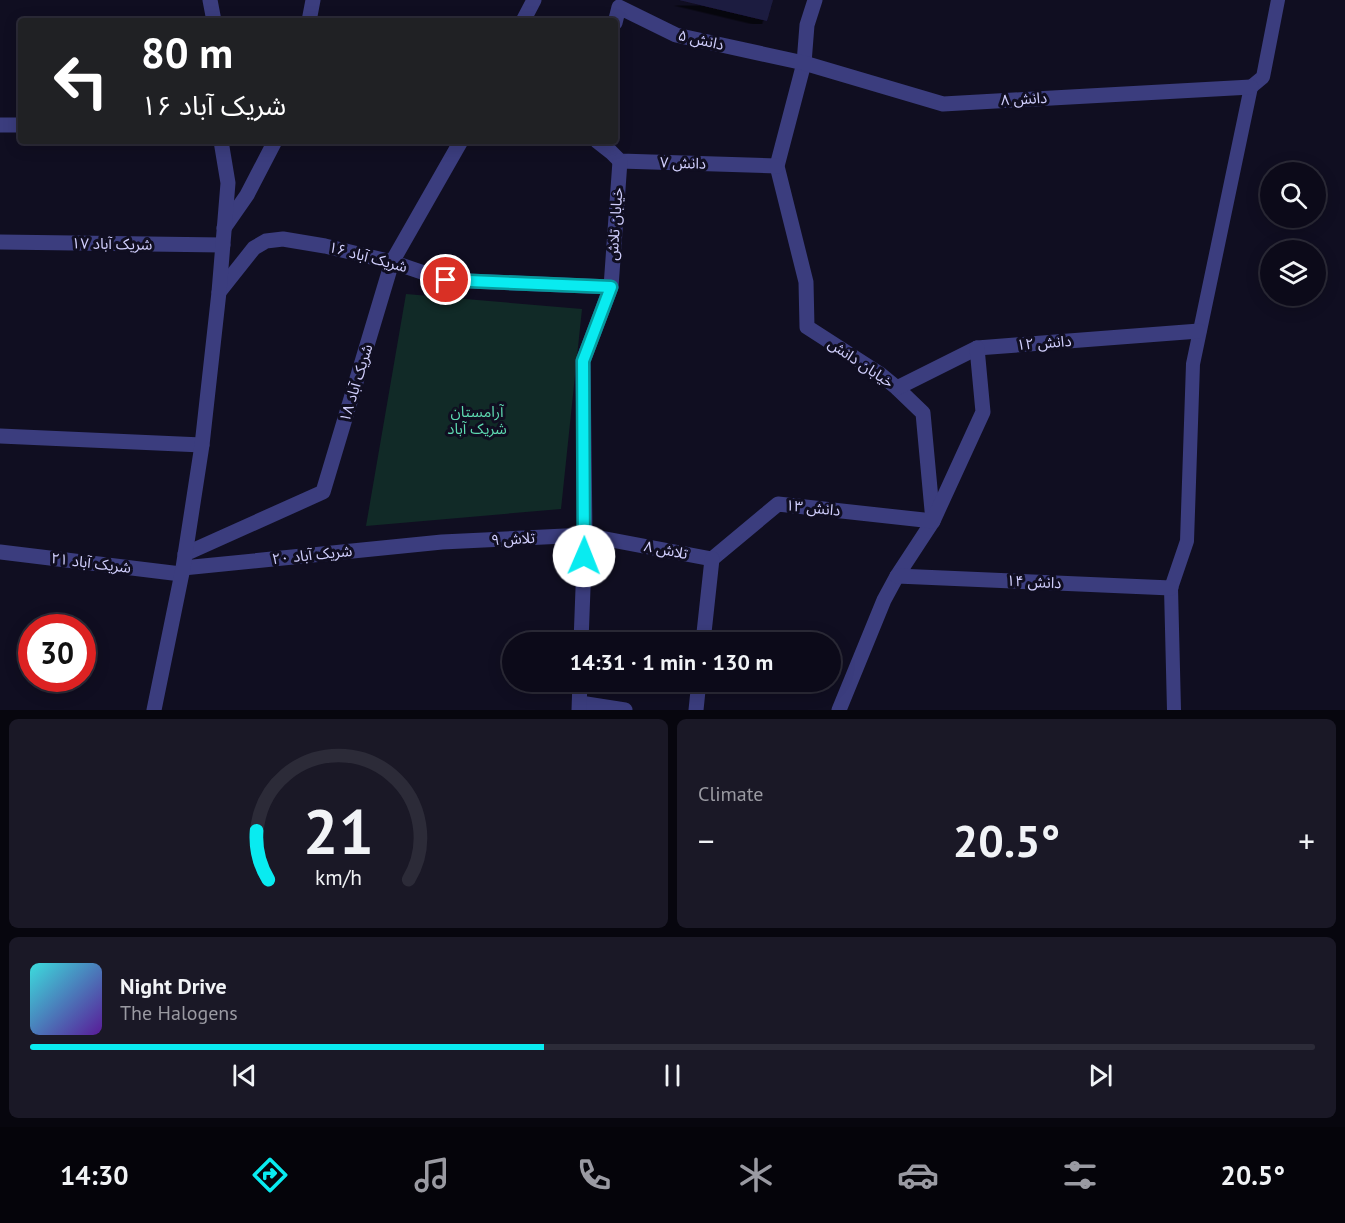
<!DOCTYPE html>
<html lang="en">
<head>
<meta charset="utf-8">
<style>
	body { margin:0; font-family:"PT Sans","Noto Sans Arabic",sans-serif; background:#1a1826; color:#f1f3f6; height:100vh; display:flex; flex-direction:column; font-size:22px; white-space:nowrap }
	* { box-sizing:border-box; margin:0 }
	p { font-size:20px; color:#9a9aa2 }
	.icon { flex:none; width:33px; height:33px; fill:none; stroke:currentColor; stroke-width:2; stroke-linecap:round; stroke-linejoin:round }
	.map { position:relative; height:710px; overflow:hidden }
	.panel { display:flex; flex-direction:column; gap:9px; padding:9px; background:#07060e; flex:1 }
	.panel>* { flex:none }
	.top-card { position:absolute; left:18px; top:18px; width:600px; height:126px; border-radius:6px; box-shadow:0 3px 15px #0003,0 0 0 2px #2c2b38; background:#202124; color:#fff; overflow:hidden }
	.tools { position:absolute; left:1260px; top:162px; display:grid; gap:12px }
	.tools a { display:grid; place-items:center; width:66px; height:66px; border-radius:50%; background:#0c0a19; box-shadow:0 3px 15px #0003,0 0 0 2px #2c2b38; font-size:30px }
	.speed { position:absolute; left:18px; top:614px; display:flex; gap:12px; font-size:30px; font-weight:700; text-align:center }
	.speed>* { display:grid; place-content:center; width:78px; height:78px; border-radius:50%; background:#0c0a19; box-shadow:0 3px 15px #0003,0 0 0 2px #2c2b38; line-height:1 }
	.speed .limit { border:9px solid #d22; background:#fff; color:#111 }
	.pin { position:absolute; display:grid; place-items:center; width:51px; height:51px; color:#fff; margin:-26px; border:3px solid #fff; border-radius:50%; box-shadow:0 2px 6px #0007 }
	.me { position:absolute; width:66px; margin:-33px; rotate:1deg; stroke-linejoin:round; filter:drop-shadow(0 0 4px #0008) }
	.turn { display:flex; align-items:center; gap:21px; height:126px; padding:0 24px; font-size:27px }
	.turn .icon { width:78px; height:78px; stroke-width:2.5 }
	.turn b { display:block; font-size:42px; line-height:51px }
	.big { font-size:45px; font-weight:600; line-height:1.1 }
	.panel .widget { flex:1; display:flex; flex-direction:column; justify-content:center; gap:9px; min-width:0; padding:0 21px; border-radius:9px; background:#1a1826 }
	.panel .dial { align-items:center; gap:0 }
	.dial svg { height:156px; overflow:visible; fill:none; stroke:#2c2b38; stroke-width:7; stroke-linecap:round; text-anchor:middle }
	.dial text { fill:#f1f3f6; stroke:none }
	.song { display:flex; align-items:center; gap:18px }
	.cover { width:72px; height:72px; border-radius:9px; background:linear-gradient(135deg,hsl(180 70% 55%),hsl(270 70% 35%)) }
	.played { height:6px; border-radius:3px; background:linear-gradient(90deg,#09ebf0 40%,#2c2b38 40%) }
	.keys { display:flex; justify-content:space-around; direction:ltr }
	.heat { display:flex; justify-content:space-between; align-items:center; font-size:33px; direction:ltr }
	.panel .tiles { flex:1; display:grid; gap:9px; grid-template-columns:1fr 1fr }
	.widget:last-child { grid-column:span 2 }
	.trip { position:absolute; left:502px; top:632px; width:339px; height:60px; border-radius:30px; background:#0c0a19; box-shadow:0 3px 15px #0003,0 0 0 2px #2c2b38; font-weight:600; line-height:60px; text-align:center }
	.menu { display:flex; height:96px; justify-content:space-around; align-items:center; background:#05040a; color:#9a9aa2 }
	.menu .icon { width:42px; height:42px }
	.menu .selected { color:#09ebf0 }
	.menu b { font-size:27px; color:#f1f3f6 }
	.map>svg:first-child { display:block }
	.green { fill:#112a27 }
	.building { fill:#1f1b41; filter:url(#shadow) }
	.lines { fill:none; stroke-linecap:round; stroke-linejoin:round }
	.lane { stroke:#3b3d7e; stroke-width:14 }
	.street { stroke:#3b3d7e; stroke-width:15 }
	.route-casing { stroke:#06999c; stroke-width:15 }
	.route { stroke:#09ebf0; stroke-width:10 }
	.labels { text-anchor:middle; stroke-width:6; stroke-linejoin:round; paint-order:stroke }
	.street-label { font-size:15px; fill:#d1cffd; stroke:#100e21 }
	.park-label { font-size:15px; fill:#5edab1; stroke:#100e21 }
</style>
</head>
<body>
<div class="map">
<svg width="1345" height="710" viewBox="0 0 1345 710">
	<defs>
		<filter id="shadow"><feDropShadow dx="-5.5" dy="5.5" stdDeviation="0" flood-color="#0009"/></filter>
	</defs>
	<rect width="100%" height="100%" fill="#100e21"/>
	<!-- green -->
	<polygon class="green" points="406,294 582,309 561,509 366,526"/>
	<!-- building -->
	<polygon class="building" points="679,0 773,0 767,21"/>
	<g class="lines">
		<!-- lane -->
		<polyline class="lane" points="1174,710 1171,588 1187,541 1193,364 1251,87 1263,77 1278,0"/>
		<!-- street -->
		<g class="street">
			<polyline points="210,0 214,21"/>
			<polyline points="815,0 807,25 804,63 777,166 806,282 807,327 880,374 897,388 923,413 933,521 897,576 884,600 839,710"/>
			<polyline points="309,21 313,0"/>
			<polyline points="523,21 534,0"/>
			<polyline points="615,23 619,7 676,35 804,63 943,104 1251,87"/>
			<polyline points="0,125 21,125"/>
			<polyline points="597,141 611,152 620,161 777,166"/>
			<polyline points="224,228 247,195 275,141"/>
			<polyline points="0,242 223,245"/>
			<polyline points="219,292 254,248 266,241 283,239 325,246 392,262 445,280 611,287"/>
			<polyline points="897,388 977,348 1199,331"/>
			<polyline points="0,436 202,445"/>
			<polyline points="0,552 181,574"/>
			<polyline points="185,554 323,492 392,262 461,141"/>
			<polyline points="712,559 778,504 933,521 983,412 977,348"/>
			<polyline points="183,568 442,542 585,535 712,559"/>
			<polyline points="897,576 1171,588"/>
			<polyline points="581,642 585,535 583,361 611,287 620,161"/>
			<polyline points="703,642 712,559"/>
			<polyline points="580,703 625,710"/>
			<polyline points="154,710 183,568 202,445 219,292 228,183 221,141"/>
			<polyline points="579,710 580,681"/>
			<polyline points="696,710 699,681"/>
		</g>
	</g>
	<g class="lines">
		<!-- route casing -->
		<g class="route-casing">
			<polyline id="route" points="446,280 611,287 583,361 584,556"/>
		</g>
		<!-- route -->
		<use href="#route" class="route"/>
	</g>
	<g class="labels">
		<!-- street labels -->
		<g class="street-label">
			<text transform="translate(701 40) rotate(13)" y="5">دانش ۵</text>
			<text transform="translate(1024 99) rotate(-3)" y="5">دانش ۸</text>
			<text transform="translate(683 163) rotate(2)" y="5">دانش ۷</text>
			<text transform="translate(615 224) rotate(-86)" y="5">خیابان تلاش</text>
			<text transform="translate(112 244) rotate(1)" y="5">شریک آباد ۱۷</text>
			<text transform="translate(368 257) rotate(15)" y="5">شریک آباد ۱۶</text>
			<text transform="translate(1044 343) rotate(-4)" y="5">دانش ۱۲</text>
			<text transform="translate(861 363) rotate(34)" y="5">خیابان دانش</text>
			<text transform="translate(356 383) rotate(-73)" y="5">شریک آباد ۱۸</text>
			<text transform="translate(813 508) rotate(6)" y="5">دانش ۱۳</text>
			<text transform="translate(513 539) rotate(-3)" y="5">تلاش ۹</text>
			<text transform="translate(666 550) rotate(11)" y="5">تلاش ۸</text>
			<text transform="translate(312 555) rotate(-6)" y="5">شریک آباد ۲۰</text>
			<text transform="translate(91 563) rotate(7)" y="5">شریک آباد ۲۱</text>
			<text transform="translate(1034 582) rotate(3)" y="5">دانش ۱۴</text>
		</g>
		<!-- park labels -->
		<g class="park-label">
			<text x="477" y="417">آرامستان<tspan x="477" dy="17">شریک آباد</tspan></text>
		</g>
	</g>
</svg>
<div class="tools">
<a><svg class="icon" aria-label="search" viewBox="0 0 24 24"><circle cx="10" cy="10" r="6"/><path d="M15 15l6 6"/></svg></a>
<a><svg class="icon" aria-label="layers" viewBox="0 0 24 24"><path d="M12 4l9 5-9 5-9-5zM3 14l9 5 9-5"/></svg></a>
</div>
<div class="speed"><div class="limit">30</div></div>
<div class="pin" style="left:446px;top:280px;background:#d93025"><svg class="icon" aria-label="arrive" viewBox="0 0 24 24"><path d="M6 21V4h12l-3 4 3 4H6"/></svg></div>
<svg class="me" style="left:584px;top:556px" viewBox="-20 -20 40 40"><circle r="19" fill="#fff"/><path d="M0-13L10 11 0 6-10 11z" fill="#09ebf0"/></svg>
<div class="trip">14:31 · 1 min · 130 m</div>
<div class="top-card">
<div class="turn"><svg class="icon" aria-label="left" viewBox="0 0 24 24"><path d="M17 20v-9H6M10 6l-5 5 5 5"/></svg><div><b>80 m</b>شریک آباد ۱۶</div></div>
</div>
</div>
<section class="panel">
<div class="tiles">
<div class="widget dial"><svg viewBox="0 0 100 80">
<path d="M14 69A42 42 0 1 1 86 69"/>
<path d="M14 69A42 42 0 0 1 8 44" stroke="#09ebf0"/>
<text x="50" y="56" font-size="32" font-weight="700">21</text>
<text x="50" y="72" font-size="11">km/h</text>
</svg></div>
<div class="widget"><p>Climate</p>
<div class="heat"><a>−</a><b class="big">20.5°</b><a>+</a></div>
</div>
<div class="widget">
<div class="song"><i class="cover"></i><div><b>Night Drive</b><p>The Halogens</p></div></div>
<div class="played"></div>
<div class="keys"><svg class="icon" aria-label="previous" viewBox="0 0 24 24"><path d="M18 5L8 12l10 7zM5 5v14"/></svg><svg class="icon" aria-label="pause" viewBox="0 0 24 24"><path d="M8 5v14M16 5v14"/></svg><svg class="icon" aria-label="next" viewBox="0 0 24 24"><path d="M6 5l10 7-10 7zM19 5v14"/></svg></div>
</div>
</div>
</section>
<nav class="menu">
<b>14:30</b>
<svg class="icon selected" aria-label="directions" viewBox="0 0 24 24"><path d="M12 3l9 9-9 9-9-9zM9 14v-3h6M13 9l2 2-2 2"/></svg>
<svg class="icon" aria-label="music" viewBox="0 0 24 24"><path d="M9 18V5l10-2v13"/><circle cx="6" cy="18" r="3"/><circle cx="16" cy="16" r="3"/></svg>
<svg class="icon" aria-label="phone" viewBox="0 0 24 24"><path d="M5 4h4l2 5-3 2q2 4 5 5l2-3 5 2v4C11 20 4 13 5 4z"/></svg>
<svg class="icon" aria-label="climate" viewBox="0 0 24 24"><path d="M12 3v18M4 7l16 10M4 17L20 7"/></svg>
<svg class="icon" aria-label="car" viewBox="0 0 24 24"><path d="M5 17H2v-5l4-1 3-4h7l3 4 3 1v5h-3M9 17h6M6 11h13"/><circle cx="7" cy="17" r="2"/><circle cx="17" cy="17" r="2"/></svg>
<svg class="icon" aria-label="filters" viewBox="0 0 24 24"><path d="M4 7h16M4 17h16"/><circle cx="9" cy="7" r="2"/><circle cx="15" cy="17" r="2"/></svg>
<b>20.5°</b>
</nav>
</body>
</html>
